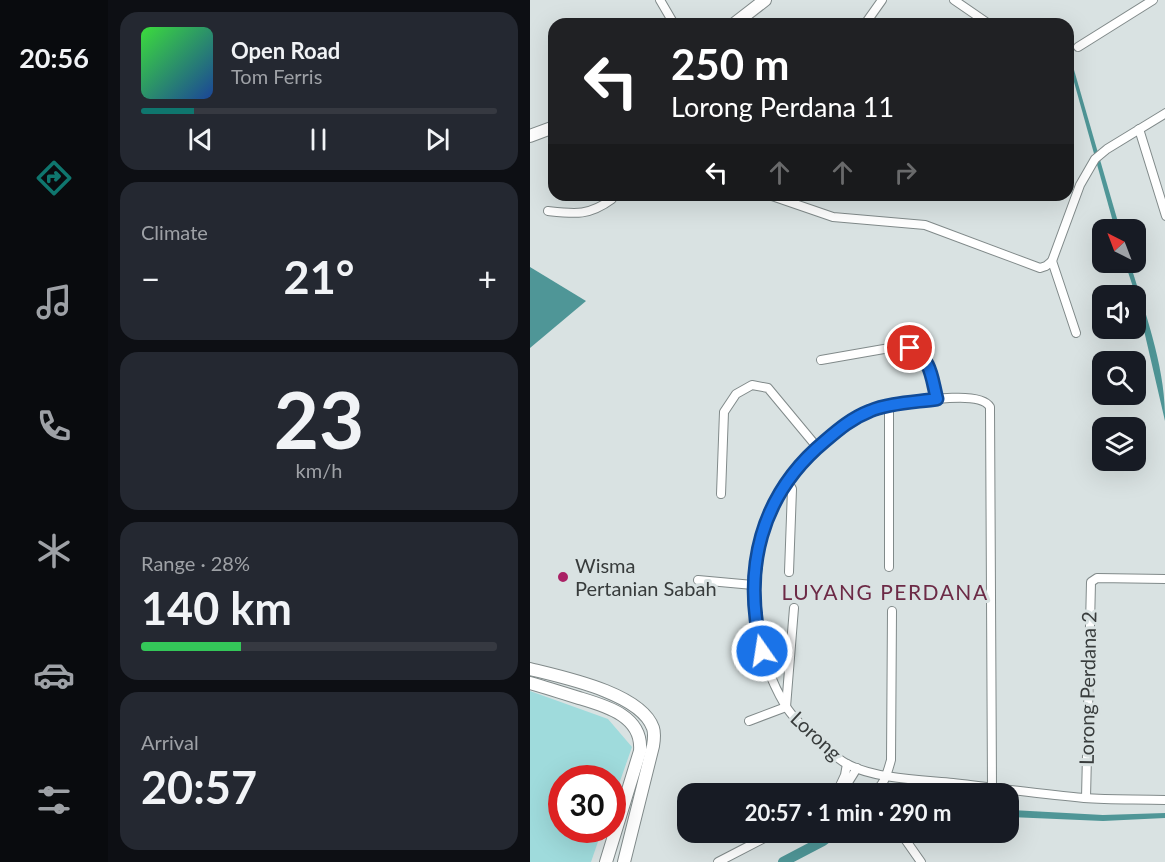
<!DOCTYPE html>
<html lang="en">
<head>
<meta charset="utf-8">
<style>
	body { margin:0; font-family:Lato,sans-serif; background:#242831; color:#f1f3f6; height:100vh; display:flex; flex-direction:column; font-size:22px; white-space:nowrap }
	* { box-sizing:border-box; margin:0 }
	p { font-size:20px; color:#9ea1a6 }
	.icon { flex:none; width:33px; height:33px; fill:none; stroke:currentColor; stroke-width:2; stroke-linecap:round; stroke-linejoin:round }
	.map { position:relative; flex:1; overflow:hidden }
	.details { display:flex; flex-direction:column; gap:12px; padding:12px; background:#0d0f14; width:422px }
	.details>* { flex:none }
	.top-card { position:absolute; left:18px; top:18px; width:526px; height:183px; border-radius:18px; box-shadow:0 6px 24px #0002; background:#202124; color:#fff; overflow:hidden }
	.needle { width:39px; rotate:318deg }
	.controls { position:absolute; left:562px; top:219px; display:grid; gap:12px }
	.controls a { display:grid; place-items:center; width:54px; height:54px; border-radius:12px; background:#171b24; box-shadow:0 6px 24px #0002; font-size:30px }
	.speed { position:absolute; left:18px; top:765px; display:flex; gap:12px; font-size:30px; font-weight:700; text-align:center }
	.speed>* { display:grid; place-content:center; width:78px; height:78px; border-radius:50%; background:#171b24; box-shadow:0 6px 24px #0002; line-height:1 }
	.speed .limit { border:9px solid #d22; background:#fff; color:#111 }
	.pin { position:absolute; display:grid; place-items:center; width:51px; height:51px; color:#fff; margin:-26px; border:3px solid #fff; border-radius:50%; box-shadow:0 2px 6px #0007 }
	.me { position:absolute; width:66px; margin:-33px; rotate:347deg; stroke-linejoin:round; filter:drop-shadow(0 0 4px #0008) }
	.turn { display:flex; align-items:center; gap:21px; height:126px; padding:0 24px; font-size:27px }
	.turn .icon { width:78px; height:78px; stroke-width:2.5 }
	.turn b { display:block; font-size:42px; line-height:51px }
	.lanes { display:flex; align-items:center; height:57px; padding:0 24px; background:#0003; justify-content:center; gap:30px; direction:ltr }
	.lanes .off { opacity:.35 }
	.big { font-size:45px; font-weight:700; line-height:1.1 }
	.details .widget { flex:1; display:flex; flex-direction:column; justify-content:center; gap:9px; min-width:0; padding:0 21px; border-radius:18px; background:#242831 }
	.details .dial { align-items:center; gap:0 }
	.dial b { font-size:78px; line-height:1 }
	.song { display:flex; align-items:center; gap:18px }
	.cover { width:72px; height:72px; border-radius:9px; background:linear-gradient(135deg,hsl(120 70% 55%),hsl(220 70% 35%)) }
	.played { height:6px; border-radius:3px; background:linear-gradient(90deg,#0f766e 15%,#363941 15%) }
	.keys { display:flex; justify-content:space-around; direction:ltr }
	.heat { display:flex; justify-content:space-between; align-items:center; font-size:33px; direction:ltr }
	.charge { height:9px; border-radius:4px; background:linear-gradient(90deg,#34c759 28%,#363941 0) }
	.trip { position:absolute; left:147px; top:783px; width:342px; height:60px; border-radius:18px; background:#171b24; box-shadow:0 6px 24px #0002; font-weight:700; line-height:60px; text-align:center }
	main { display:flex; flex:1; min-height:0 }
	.tab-bar { display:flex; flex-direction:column; width:108px; justify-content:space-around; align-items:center; background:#090b0e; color:#9ea1a6 }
	.tab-bar .icon { width:42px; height:42px }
	.tab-bar .on { color:#0f766e }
	.tab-bar b { font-size:27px; color:#f1f3f6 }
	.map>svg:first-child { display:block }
	.green { fill:#9fdbdc }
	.water { fill:#4f9697 }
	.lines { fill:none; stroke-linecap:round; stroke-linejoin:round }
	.canal { stroke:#4f9697; stroke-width:10 }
	.street-casing { stroke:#818a8a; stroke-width:10 }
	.secondary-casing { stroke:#818a8a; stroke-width:14 }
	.street { stroke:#fff; stroke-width:8 }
	.secondary { stroke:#fff; stroke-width:12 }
	.route-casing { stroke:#114b97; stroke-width:15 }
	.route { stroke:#1a73e8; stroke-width:10 }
	.poi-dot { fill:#aa2165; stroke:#d9e2e2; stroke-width:2 }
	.labels { text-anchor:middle; stroke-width:6; stroke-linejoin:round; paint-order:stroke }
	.poi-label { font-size:20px; fill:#383c3c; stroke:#d9e2e2; text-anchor:start }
	.street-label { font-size:20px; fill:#383c3c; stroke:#d9e2e2 }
	.neighbourhood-label { font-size:21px; letter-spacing:1.5px; fill:#6c2a46; stroke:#d9e2e2 }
</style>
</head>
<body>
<main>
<nav class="tab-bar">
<b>20:56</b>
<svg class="icon on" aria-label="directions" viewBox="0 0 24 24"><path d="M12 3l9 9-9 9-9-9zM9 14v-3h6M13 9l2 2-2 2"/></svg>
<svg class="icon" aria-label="music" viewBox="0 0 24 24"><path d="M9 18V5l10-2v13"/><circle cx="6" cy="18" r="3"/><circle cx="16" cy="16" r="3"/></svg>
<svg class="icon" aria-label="phone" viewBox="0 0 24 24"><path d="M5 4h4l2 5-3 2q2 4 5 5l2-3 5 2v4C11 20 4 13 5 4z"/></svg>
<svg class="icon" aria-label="climate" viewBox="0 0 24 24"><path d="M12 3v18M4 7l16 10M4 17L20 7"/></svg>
<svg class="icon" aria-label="car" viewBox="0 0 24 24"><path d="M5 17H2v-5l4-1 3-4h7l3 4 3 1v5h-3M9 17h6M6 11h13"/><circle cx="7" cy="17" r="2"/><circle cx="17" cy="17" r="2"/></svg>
<svg class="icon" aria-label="filters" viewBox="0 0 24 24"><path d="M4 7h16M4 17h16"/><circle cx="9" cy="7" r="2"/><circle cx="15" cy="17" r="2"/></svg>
</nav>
<section class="details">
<div class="widget">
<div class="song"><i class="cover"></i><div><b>Open Road</b><p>Tom Ferris</p></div></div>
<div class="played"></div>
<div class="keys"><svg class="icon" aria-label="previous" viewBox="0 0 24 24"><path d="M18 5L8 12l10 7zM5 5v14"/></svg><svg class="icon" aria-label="pause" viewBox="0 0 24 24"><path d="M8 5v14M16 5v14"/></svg><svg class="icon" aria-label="next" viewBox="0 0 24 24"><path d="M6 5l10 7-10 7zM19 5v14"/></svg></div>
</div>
<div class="widget"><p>Climate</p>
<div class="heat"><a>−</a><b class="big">21°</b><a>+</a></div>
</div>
<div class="widget dial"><b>23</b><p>km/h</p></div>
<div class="widget"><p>Range · 28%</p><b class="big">140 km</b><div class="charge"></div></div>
<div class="widget"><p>Arrival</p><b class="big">20:57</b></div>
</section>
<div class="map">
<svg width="636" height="862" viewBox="0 0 636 862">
	<rect width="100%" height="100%" fill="#d9e2e2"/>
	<!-- green -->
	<polygon class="green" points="0,691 78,719 102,747 83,801 82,778 32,778 32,830 72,830 61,862 0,862"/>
	<!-- water -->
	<g class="water">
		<polygon points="538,49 590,229 585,229 539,64"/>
		<path d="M595,263H600C615,313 636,368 635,421L606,296Z"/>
		<polygon points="0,267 56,301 0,348"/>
		<polygon points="479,810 573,815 635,813 635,818 573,821 479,817"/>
	</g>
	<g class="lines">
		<!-- canal -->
		<polyline class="canal" points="253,862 293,841 305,832"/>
		<!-- street casing -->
		<g class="street-casing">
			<g id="street">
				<polyline points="130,0 144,24"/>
				<polyline points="424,0 459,24"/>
				<polyline points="335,24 352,0"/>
				<polyline points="548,47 623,0"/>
				<polyline points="609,129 636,216"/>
				<polyline points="239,195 303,217 395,225 510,268 516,266 522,261"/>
				<path d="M18,211C45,214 59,216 82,199V195"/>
				<polyline points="546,333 522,261 550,185 565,159 577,149 636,113"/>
				<path d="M291,360L371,346C401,352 401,373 407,399"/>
				<polyline points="359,407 359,567"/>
				<polyline points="257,480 262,489 259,572"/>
				<polyline points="191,494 194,412 206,394 222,385 238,388 287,447"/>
				<polyline points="168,580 223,585"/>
				<polyline points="219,721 256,707 264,608"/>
				<path d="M462,787L460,407C450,390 391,401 373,404C363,406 352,406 342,410C323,416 308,429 293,442C215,508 204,618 255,705C263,718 277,731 289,741C298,749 307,759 317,764C345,779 392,780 423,783C467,788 510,794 554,798C581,800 608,799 636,800"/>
				<polyline points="308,790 315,775 317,764"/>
				<polyline points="308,794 314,789 327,768"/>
				<path d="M341,794C354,787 357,774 361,760L362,611"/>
				<polyline points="556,798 561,582 567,578 636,579"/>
				<polyline points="370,832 391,862"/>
				<polyline points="188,862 246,832"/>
			</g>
		</g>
		<!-- secondary casing -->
		<g class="secondary-casing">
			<g id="secondary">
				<polyline points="204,24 235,0"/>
				<polyline points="0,136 24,127"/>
				<path d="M0,669C32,677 111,693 123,728C125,734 124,740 123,746L94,862"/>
				<path d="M0,683C17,688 33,693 49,698C76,706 113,716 110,751L76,862"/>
			</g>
		</g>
		<!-- street -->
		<use href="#street" class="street"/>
		<!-- secondary -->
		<use href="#secondary" class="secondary"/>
	</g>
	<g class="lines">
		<!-- route casing -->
		<g class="route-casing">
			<path id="route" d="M232,651C212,570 230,495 295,441C309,429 322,418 340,411C358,403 387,402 407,399C401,376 402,360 380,348"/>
		</g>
		<!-- route -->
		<use href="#route" class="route"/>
	</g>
	<!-- markers -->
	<circle class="poi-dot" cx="33" cy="577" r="6"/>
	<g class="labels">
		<!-- poi labels -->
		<g class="poi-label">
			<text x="45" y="573">Wisma<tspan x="45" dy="23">Pertanian Sabah</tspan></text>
		</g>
		<!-- street labels -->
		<g class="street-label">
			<text transform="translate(558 688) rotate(-89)" y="7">Lorong Perdana 2</text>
			<text transform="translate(286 736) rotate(43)" y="7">Lorong</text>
		</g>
		<!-- neighbourhood labels -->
		<g class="neighbourhood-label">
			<text x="355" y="600">LUYANG PERDANA</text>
		</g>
	</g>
</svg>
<div class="controls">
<a><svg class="needle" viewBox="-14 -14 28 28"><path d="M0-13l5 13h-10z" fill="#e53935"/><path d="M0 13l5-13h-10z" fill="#9ea1a6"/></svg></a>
<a><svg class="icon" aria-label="sound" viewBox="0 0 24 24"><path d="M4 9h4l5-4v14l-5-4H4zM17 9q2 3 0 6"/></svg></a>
<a><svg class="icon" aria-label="search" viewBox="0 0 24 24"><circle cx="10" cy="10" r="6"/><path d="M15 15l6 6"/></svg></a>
<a><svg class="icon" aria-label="layers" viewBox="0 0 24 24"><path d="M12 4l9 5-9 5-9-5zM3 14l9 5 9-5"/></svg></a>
</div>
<div class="speed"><div class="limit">30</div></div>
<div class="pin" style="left:380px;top:348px;background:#d93025"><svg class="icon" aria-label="arrive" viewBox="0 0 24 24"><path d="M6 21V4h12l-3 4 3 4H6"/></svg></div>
<svg class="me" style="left:232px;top:651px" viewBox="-20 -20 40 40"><circle r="17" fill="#1a73e8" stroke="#fff" stroke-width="3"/><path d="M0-11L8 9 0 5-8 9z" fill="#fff"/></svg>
<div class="trip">20:57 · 1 min · 290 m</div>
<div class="top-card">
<div class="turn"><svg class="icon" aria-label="left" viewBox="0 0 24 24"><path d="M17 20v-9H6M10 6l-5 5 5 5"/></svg><div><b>250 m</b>Lorong Perdana 11</div></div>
<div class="lanes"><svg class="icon" aria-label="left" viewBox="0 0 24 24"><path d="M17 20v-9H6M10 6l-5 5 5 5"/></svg><svg class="icon off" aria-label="ahead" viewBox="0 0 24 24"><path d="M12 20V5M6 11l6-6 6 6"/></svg><svg class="icon off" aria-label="ahead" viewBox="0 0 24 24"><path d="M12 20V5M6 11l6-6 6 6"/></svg><svg class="icon off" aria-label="right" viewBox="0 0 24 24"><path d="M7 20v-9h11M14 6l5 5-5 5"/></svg></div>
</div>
</div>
</main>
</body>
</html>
